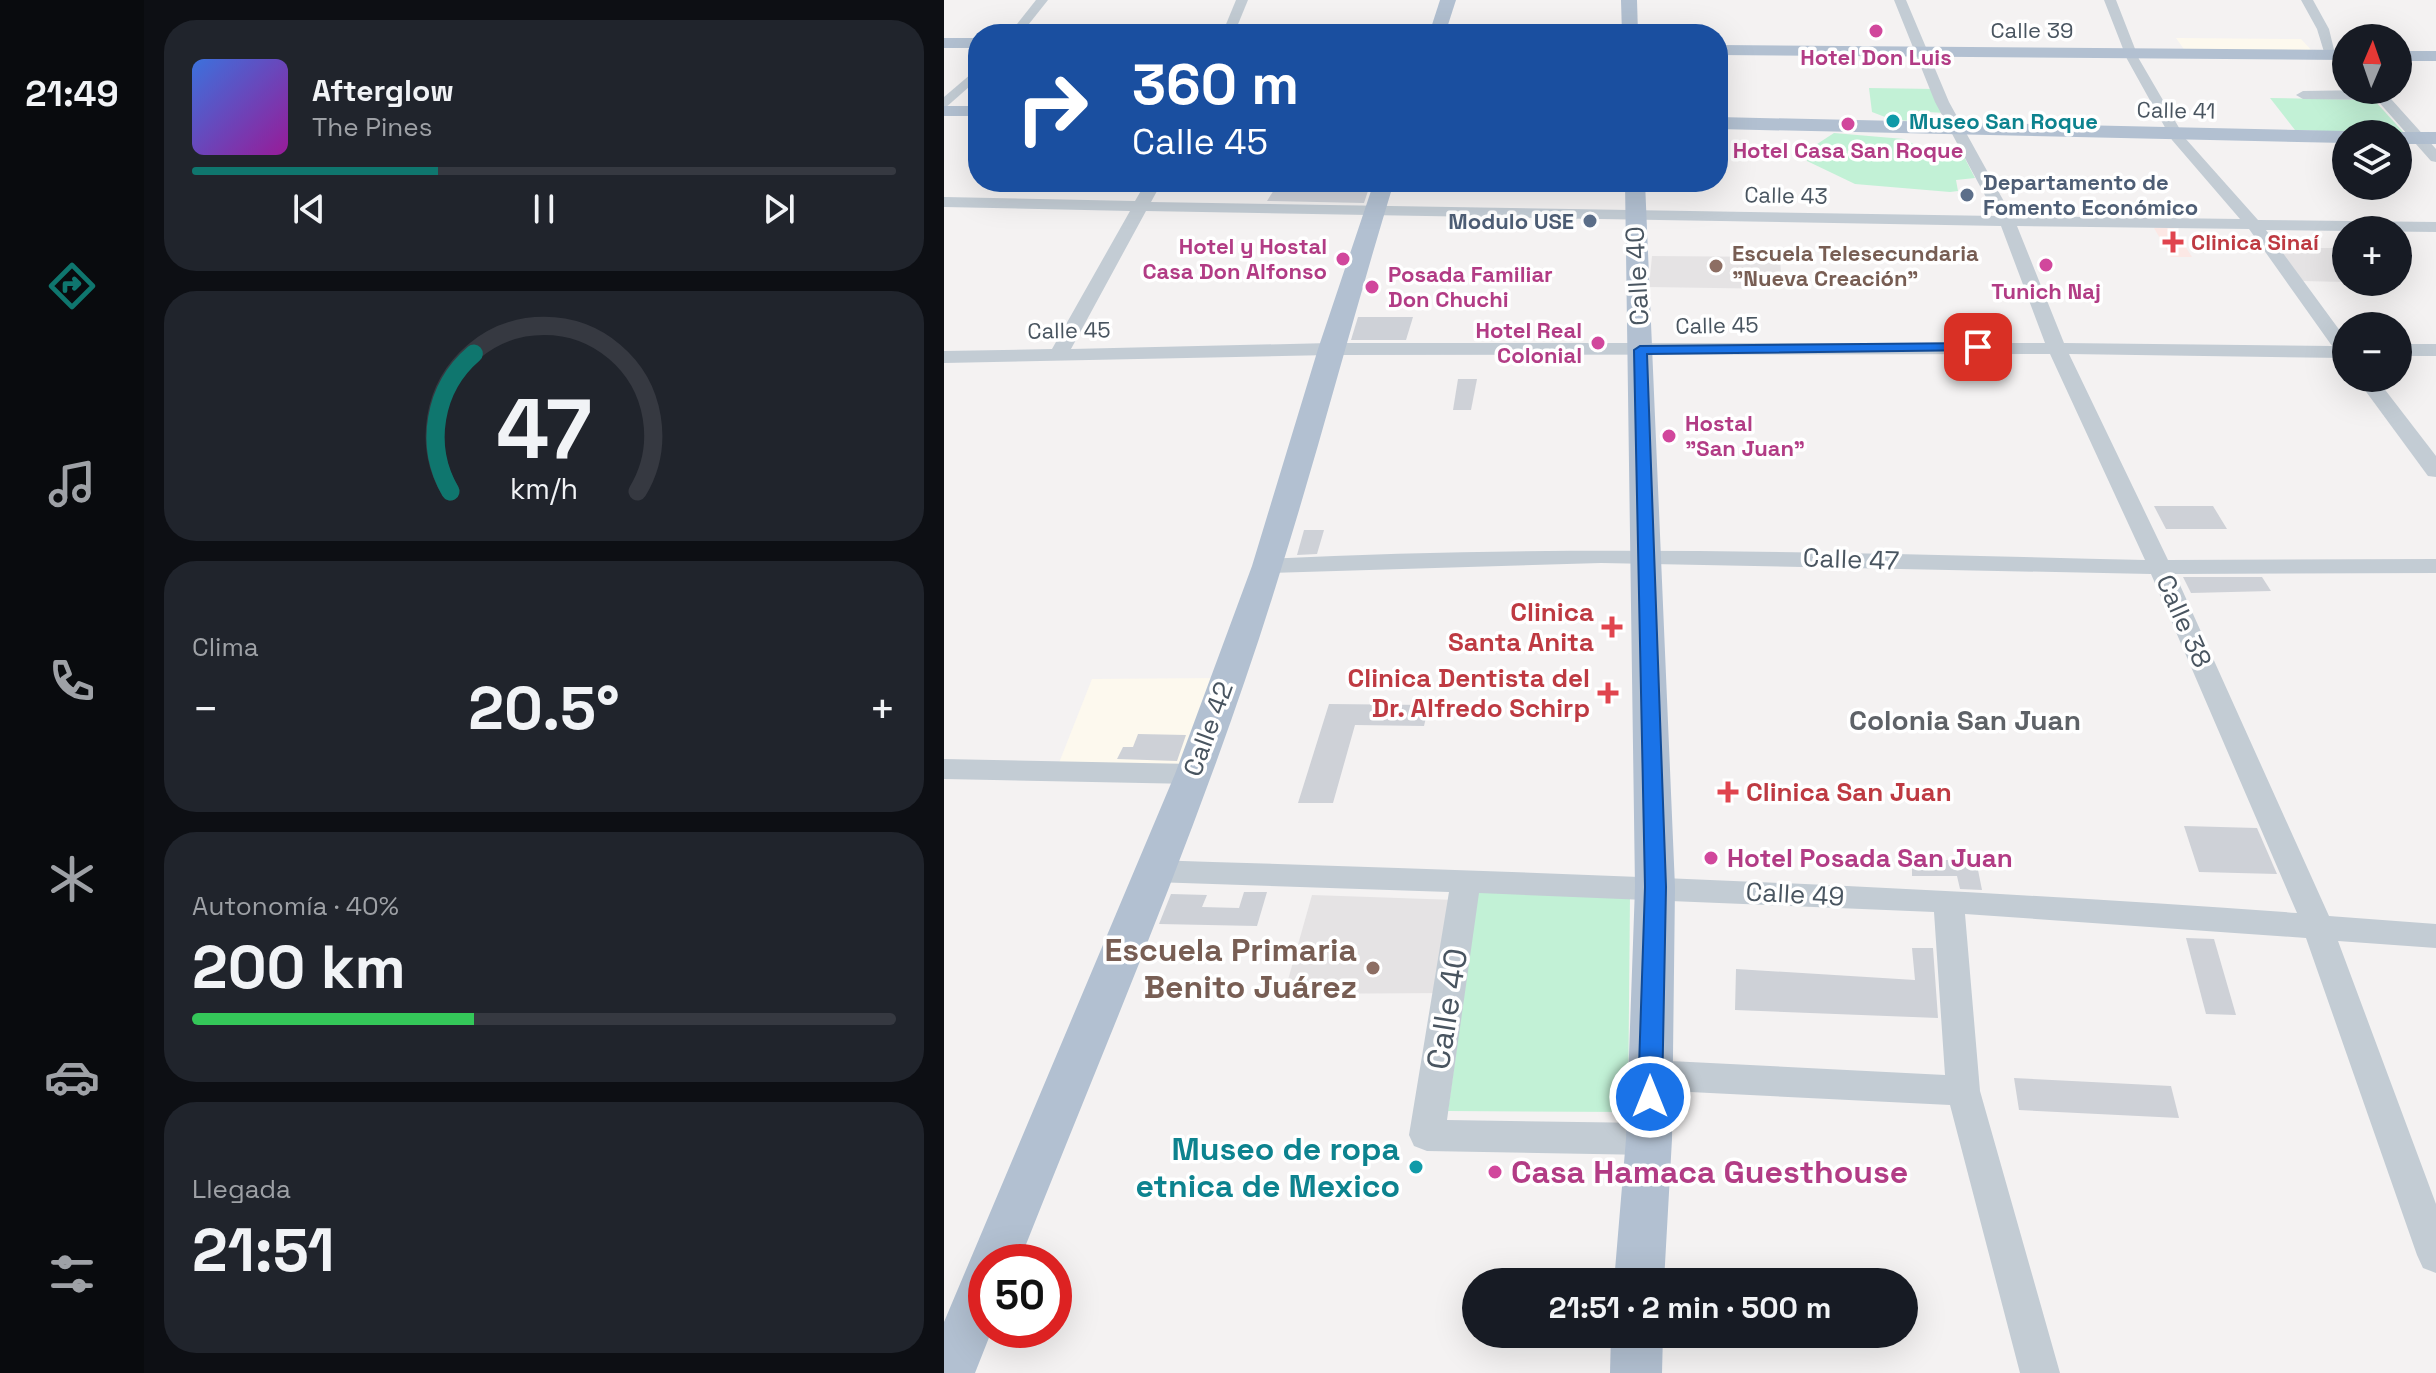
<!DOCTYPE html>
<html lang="es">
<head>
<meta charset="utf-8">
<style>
	body { margin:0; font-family:"Space Grotesk",sans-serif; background:#20242c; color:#f1f3f6; height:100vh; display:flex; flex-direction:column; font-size:30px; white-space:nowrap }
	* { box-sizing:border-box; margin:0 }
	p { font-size:26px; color:#9ea1a6 }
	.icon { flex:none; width:44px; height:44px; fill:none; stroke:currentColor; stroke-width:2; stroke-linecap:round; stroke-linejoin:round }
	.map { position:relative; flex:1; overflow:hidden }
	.drawer { display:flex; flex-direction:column; gap:20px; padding:20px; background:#0d0f14; width:800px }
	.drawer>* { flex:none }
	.top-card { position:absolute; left:24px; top:24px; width:760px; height:168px; border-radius:32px; box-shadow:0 8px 32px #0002; background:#1a4fa0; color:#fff; overflow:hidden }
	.needle { width:52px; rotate:2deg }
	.buttons { position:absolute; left:1388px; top:24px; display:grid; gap:16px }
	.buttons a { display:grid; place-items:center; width:80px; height:80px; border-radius:50%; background:#171b24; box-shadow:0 8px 32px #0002; font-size:40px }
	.speed { position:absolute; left:24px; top:1244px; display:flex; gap:16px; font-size:40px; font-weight:700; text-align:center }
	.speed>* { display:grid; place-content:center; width:104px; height:104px; border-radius:50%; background:#171b24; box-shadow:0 8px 32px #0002; line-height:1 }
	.speed .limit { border:12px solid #d22; background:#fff; color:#111 }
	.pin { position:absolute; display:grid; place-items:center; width:68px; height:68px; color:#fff; margin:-34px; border-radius:16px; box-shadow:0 4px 12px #0006 }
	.me { position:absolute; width:88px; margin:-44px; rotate:0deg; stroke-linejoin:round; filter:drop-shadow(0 0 6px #0008) }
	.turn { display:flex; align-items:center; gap:28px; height:168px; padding:0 32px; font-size:36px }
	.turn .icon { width:104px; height:104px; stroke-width:2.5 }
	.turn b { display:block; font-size:56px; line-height:68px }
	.big { font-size:60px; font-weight:600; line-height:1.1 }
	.drawer .tile { flex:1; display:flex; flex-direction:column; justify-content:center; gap:12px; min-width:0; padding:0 28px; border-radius:32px; background:#20242c }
	.drawer .dial { align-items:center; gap:0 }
	.dial svg { height:208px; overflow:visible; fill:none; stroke:#363941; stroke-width:7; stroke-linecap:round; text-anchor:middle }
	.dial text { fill:#f1f3f6; stroke:none }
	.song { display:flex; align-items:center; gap:24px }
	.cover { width:96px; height:96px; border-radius:12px; background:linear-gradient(135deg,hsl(220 70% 55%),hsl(300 70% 35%)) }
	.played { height:8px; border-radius:4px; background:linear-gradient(90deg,#0f766e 35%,#363941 35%) }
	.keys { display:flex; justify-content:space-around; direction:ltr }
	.heat { display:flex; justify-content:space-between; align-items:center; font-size:44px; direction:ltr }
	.charge { height:12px; border-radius:6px; background:linear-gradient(90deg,#34c759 40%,#363941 0) }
	.trip { position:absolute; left:518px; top:1268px; width:456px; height:80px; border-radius:40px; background:#171b24; box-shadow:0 8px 32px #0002; font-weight:600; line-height:80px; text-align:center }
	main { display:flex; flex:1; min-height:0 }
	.dock { display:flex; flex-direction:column; width:144px; justify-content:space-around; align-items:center; background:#090b0e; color:#9ea1a6 }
	.dock .icon { width:56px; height:56px }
	.dock .on { color:#0f766e }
	.dock b { font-size:36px; color:#f1f3f6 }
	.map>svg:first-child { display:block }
	.commercial { fill:#fdf9ee }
	.education { fill:#e5e3e4 }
	.medical { fill:#fce8e5 }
	.green { fill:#c2f1d6 }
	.building { fill:#ced1d7 }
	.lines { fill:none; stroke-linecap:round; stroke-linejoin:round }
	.minor { fill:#c3ccd4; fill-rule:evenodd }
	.major { fill:#b2c0d1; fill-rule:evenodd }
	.route { fill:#1a73e8; stroke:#114b97; stroke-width:2 }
	.hotel-dot { fill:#d1479c; stroke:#fff; stroke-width:3 }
	.culture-dot { fill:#0f9aa8; stroke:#fff; stroke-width:3 }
	.service-dot { fill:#5c6f8a; stroke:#fff; stroke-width:3 }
	.health-dot { fill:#e0444e; stroke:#fff; stroke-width:3 }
	.education-dot { fill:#8d6e63; stroke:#fff; stroke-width:3 }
	.labels { text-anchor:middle; stroke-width:7; stroke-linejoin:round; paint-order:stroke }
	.far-street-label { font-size:22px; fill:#495560; stroke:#fff }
	.far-hotel-label { font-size:22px; font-weight:bold; fill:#b23c85; stroke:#fff }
	.far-culture-label { font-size:22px; font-weight:bold; fill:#0d838f; stroke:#fff; text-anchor:start }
	.far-service-label { font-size:22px; font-weight:bold; fill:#4e5e75; stroke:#fff; text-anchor:start }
	.far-health-label { font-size:22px; font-weight:bold; fill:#be3a42; stroke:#fff; text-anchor:start }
	.far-education-label { font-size:22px; font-weight:bold; fill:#785e54; stroke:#fff; text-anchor:start }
	.street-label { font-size:26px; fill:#495560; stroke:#fff }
	.health-label { font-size:26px; font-weight:bold; fill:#be3a42; stroke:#fff; text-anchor:end }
	.hotel-label { font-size:26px; font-weight:bold; fill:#b23c85; stroke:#fff; text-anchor:start }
	.neighbourhood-label { font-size:28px; font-weight:bold; fill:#5e6267; stroke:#fff }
	.near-education-label { font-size:32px; font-weight:bold; fill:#785e54; stroke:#fff; text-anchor:end }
	.near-street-label { font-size:32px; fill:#495560; stroke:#fff }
	.near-culture-label { font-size:32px; font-weight:bold; fill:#0d838f; stroke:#fff; text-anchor:end }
	.near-hotel-label { font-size:32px; font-weight:bold; fill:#b23c85; stroke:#fff; text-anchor:start }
</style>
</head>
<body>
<main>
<nav class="dock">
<b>21:49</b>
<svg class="icon on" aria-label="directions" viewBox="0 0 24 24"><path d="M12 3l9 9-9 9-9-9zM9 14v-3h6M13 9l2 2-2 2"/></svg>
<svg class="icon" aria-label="music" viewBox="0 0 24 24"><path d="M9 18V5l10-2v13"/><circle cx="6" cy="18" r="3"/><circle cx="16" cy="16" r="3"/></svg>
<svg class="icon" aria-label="phone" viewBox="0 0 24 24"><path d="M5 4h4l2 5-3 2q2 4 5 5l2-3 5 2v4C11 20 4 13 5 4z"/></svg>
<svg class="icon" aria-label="climate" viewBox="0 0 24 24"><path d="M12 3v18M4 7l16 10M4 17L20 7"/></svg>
<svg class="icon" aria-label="car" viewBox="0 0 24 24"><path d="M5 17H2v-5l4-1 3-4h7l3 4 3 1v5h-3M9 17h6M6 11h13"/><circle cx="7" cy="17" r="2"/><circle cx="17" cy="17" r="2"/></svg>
<svg class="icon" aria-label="filters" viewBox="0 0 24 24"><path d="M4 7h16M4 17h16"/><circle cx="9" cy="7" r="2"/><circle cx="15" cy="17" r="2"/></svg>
</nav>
<section class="drawer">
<div class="tile">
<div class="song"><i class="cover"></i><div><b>Afterglow</b><p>The Pines</p></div></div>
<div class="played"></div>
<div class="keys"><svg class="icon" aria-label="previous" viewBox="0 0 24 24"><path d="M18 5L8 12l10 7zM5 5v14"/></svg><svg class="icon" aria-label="pause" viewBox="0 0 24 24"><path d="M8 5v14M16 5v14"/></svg><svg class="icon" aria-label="next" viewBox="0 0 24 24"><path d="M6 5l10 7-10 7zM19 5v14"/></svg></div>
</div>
<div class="tile dial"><svg viewBox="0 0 100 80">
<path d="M14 69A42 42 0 1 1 86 69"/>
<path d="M14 69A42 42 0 0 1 23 16" stroke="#0f766e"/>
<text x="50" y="56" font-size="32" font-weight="700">47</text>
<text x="50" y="72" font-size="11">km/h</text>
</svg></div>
<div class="tile"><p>Clima</p>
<div class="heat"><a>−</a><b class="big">20.5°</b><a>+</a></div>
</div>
<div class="tile"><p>Autonomía · 40%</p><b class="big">200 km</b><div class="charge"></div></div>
<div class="tile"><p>Llegada</p><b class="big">21:51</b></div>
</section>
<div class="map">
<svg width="1492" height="1373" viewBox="0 0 1492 1373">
	<rect width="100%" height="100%" fill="#f4f2f2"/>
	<!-- commercial -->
	<g class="commercial">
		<polygon points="1232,38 1357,39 1370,53 1242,52"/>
		<polygon points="278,678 244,769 113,768 148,679"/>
	</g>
	<!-- education -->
	<g class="education">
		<polygon points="1334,248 1402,248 1402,282 1357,281"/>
		<polygon points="708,256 836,257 838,289 705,287"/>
		<polygon points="368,895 512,900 506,993 340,994"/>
	</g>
	<!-- medical -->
	<polygon class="medical" points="1210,228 1230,228 1248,257 1227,257"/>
	<!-- green -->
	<g class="green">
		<polygon points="925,88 991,89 1000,113 984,112 985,117 972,117 971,121 949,120 928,112"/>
		<polygon points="1326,98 1430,100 1461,134 1351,130"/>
		<polygon points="890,133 960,139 973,146 1015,147 1031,178 1012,180 1014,191 1006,192 911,184 863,161 864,150"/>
		<polygon points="534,892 686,894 684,1112 504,1111"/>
	</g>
	<!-- building -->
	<g class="building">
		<polygon points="335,182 427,182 420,203 323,201"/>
		<polygon points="414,317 469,317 462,340 407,340"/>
		<polygon points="514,379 533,379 527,410 509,410"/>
		<polygon points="1210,506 1269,506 1283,529 1222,529"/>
		<polygon points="360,530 380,530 373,554 353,555"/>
		<polygon points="1239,577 1318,577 1327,591 1247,593"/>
		<polygon points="385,704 485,705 480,726 411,725 389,803 354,803"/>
		<polygon points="194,734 242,735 233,761 173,759 179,747 189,747"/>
		<polygon points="1240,826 1313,828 1333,874 1255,872"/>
		<polygon points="968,860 1032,860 1038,890 1016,889 1013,876 968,876"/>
		<polygon points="300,892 323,892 313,926 215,924 227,894 263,895 258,907 295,908"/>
		<polygon points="1242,938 1270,939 1292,1015 1262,1014"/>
		<polygon points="968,948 989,948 994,1018 791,1010 792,969 971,980"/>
		<polygon points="1070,1078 1227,1086 1235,1118 1075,1110"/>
	</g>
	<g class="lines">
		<!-- minor -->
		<g class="minor">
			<polygon points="92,0 104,0 77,34 65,34"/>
			<polygon points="292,0 304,0 290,34 278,34"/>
			<path d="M950,0H962L1005,102L1068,216L1296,219L1228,140L1183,59L1160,0H1172L1195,59L1241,138L1314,220L1492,222V232L1322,230L1402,339V358L1125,354L1224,560L1492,559V573L1231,574L1385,916L1492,924V948L1394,941L1492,1204V1273L1479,1268L1473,1255L1362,938L1021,914L1036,1091L1116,1373H1076L1006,1105L706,1090L694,1085L689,1075L694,1065L706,1060L1001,1075L990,912L535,893L503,1120L705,1123L718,1128L723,1139L718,1150L705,1155L483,1151L470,1146L465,1135L505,892L209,882L198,879L194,871L198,863L209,860C591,872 972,885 1353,913L1207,574L657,563L323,573L311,566L323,559C616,544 908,553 1201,560L1106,354L386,355L0,363V351L108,349L186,211L0,207V197L191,201L202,182H218L207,202L1052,216L991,102ZM202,211L1057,226L1101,343H386L127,349ZM1073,226L1305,229L1388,346L1120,343Z"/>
			<polygon points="1357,0 1369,0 1385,29 1392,58 1381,55 1373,29"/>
			<polygon points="34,68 34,79 0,109 0,97"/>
			<polygon points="1425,90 1439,90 1492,149 1492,162 1487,161 1433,100 1359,99 1352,95 1359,91"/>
			<rect x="1454" y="344" width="38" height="12"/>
			<polygon points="1412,378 1432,378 1492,456 1492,477 1484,476"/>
			<polygon points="0,759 249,764 259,767 263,774 259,781 249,784 0,779"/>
		</g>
		<!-- major -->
		<g class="major">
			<polygon points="496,0 512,0 501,34 485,34"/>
			<polygon points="677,0 693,0 694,34 678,34"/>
			<rect x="0" y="38" width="34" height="10"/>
			<polygon points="774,45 1402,50 1402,60 774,55"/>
			<rect x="1454" y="51" width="38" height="10"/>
			<rect x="0" y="106" width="34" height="10"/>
			<polygon points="774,117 1402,131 1409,134 1402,134 1402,143 774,129"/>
			<polygon points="1454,132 1492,132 1492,144 1454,144 1454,134 1447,134"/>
			<path d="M430,182H450C411,309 378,438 338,566C266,803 166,1032 75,1262H42V1330H48L31,1373H0V1322L231,774L308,566L374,349Z"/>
			<polygon points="681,182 701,182 731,887 728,1139 720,1282 670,1282 682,1139 691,887"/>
			<polygon points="667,1334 719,1334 718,1373 666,1373"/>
		</g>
	</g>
	<!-- route -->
	<polygon class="route" points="1034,343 1041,347 1039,350 703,354 722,887 718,1097 715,1104 706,1107 697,1104 694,1097 701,887 690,350 696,346"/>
	<!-- markers -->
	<g class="hotel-dot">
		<circle cx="932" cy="31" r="8"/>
		<circle cx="904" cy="124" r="8"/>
		<circle cx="399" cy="259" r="8"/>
		<circle cx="1102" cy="265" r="8"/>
		<circle cx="428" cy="287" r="8"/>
		<circle cx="654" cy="343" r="8"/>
		<circle cx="725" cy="436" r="8"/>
		<circle cx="767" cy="858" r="8"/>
		<circle cx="551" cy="1172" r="8"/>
	</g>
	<g class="culture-dot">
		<circle cx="949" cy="121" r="8"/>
		<circle cx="472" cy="1167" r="8"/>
	</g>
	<g class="service-dot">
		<circle cx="1023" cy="195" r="8"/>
		<circle cx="646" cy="221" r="8"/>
	</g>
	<g class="health-dot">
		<path d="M1225 230h8v8h8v8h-8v8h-8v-8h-8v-8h8z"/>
		<path d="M664 615h8v8h8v8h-8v8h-8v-8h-8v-8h8z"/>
		<path d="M660 681h8v8h8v8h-8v8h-8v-8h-8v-8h8z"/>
		<path d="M780 780h8v8h8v8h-8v8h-8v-8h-8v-8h8z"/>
	</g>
	<g class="education-dot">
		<circle cx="772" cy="266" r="8"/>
		<circle cx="429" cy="968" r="8"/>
	</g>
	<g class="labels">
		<!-- far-street labels -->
		<g class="far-street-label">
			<text x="1088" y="38">Calle 39</text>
			<text transform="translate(1232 110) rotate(1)" y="8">Calle 41</text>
			<text transform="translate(842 195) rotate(1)" y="8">Calle 43</text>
			<text transform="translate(773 325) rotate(-1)" y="8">Calle 45</text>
			<text transform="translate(125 330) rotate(-1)" y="8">Calle 45</text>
		</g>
		<!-- far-hotel labels -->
		<g class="far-hotel-label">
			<text x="932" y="65">Hotel Don Luis</text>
			<text x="904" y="158">Hotel Casa San Roque</text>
			<text x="383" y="254" text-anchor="end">Hotel y Hostal<tspan x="383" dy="25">Casa Don Alfonso</tspan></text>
			<text x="444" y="282" text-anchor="start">Posada Familiar<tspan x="444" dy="25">Don Chuchi</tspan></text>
			<text x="1102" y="299">Tunich Naj</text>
			<text x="638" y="338" text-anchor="end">Hotel Real<tspan x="638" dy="25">Colonial</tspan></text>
			<text x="741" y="431" text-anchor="start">Hostal<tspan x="741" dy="25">"San Juan"</tspan></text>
		</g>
		<!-- far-culture labels -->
		<g class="far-culture-label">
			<text x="965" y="129">Museo San Roque</text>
		</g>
		<!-- far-service labels -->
		<g class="far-service-label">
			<text x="1039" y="190">Departamento de<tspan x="1039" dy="25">Fomento Económico</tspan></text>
			<text x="630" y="229" text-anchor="end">Modulo USE</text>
		</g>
		<!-- far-health labels -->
		<g class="far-health-label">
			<text x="1247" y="250">Clinica Sinaí</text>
		</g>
		<!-- far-education labels -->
		<g class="far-education-label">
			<text x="788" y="261">Escuela Telesecundaria<tspan x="788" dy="25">"Nueva Creación"</tspan></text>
		</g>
		<!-- street labels -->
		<g class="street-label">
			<text transform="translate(693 276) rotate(-93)" y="9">Calle 40</text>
			<text transform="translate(907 559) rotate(2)" y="9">Calle 47</text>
			<text transform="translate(1240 621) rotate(66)" y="9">Calle 38</text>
			<text transform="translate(264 729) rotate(-70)" y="9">Calle 42</text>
			<text transform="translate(851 894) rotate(3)" y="9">Calle 49</text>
		</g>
		<!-- health labels -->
		<g class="health-label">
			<text x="650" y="621">Clinica<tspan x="650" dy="30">Santa Anita</tspan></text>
			<text x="646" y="687">Clinica Dentista del<tspan x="646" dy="30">Dr. Alfredo Schirp</tspan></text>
			<text x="802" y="801" text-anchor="start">Clinica San Juan</text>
		</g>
		<!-- hotel labels -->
		<g class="hotel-label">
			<text x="783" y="867">Hotel Posada San Juan</text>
		</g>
		<!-- neighbourhood labels -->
		<g class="neighbourhood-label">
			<text x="1021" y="730">Colonia San Juan</text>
		</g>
		<!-- near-education labels -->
		<g class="near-education-label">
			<text x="413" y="961">Escuela Primaria<tspan x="413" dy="37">Benito Juárez</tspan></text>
		</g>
		<!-- near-street labels -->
		<g class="near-street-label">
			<text transform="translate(503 1009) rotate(-81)" y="11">Calle 40</text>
		</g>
		<!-- near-culture labels -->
		<g class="near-culture-label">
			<text x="456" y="1160">Museo de ropa<tspan x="456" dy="37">etnica de Mexico</tspan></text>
		</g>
		<!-- near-hotel labels -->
		<g class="near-hotel-label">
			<text x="567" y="1183">Casa Hamaca Guesthouse</text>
		</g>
	</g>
</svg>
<div class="buttons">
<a><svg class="needle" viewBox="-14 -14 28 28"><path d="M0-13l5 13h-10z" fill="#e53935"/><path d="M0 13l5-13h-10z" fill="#9ea1a6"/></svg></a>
<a><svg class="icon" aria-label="layers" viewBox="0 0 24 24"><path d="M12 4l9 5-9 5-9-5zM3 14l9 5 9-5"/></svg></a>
<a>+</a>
<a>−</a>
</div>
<div class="speed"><div class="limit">50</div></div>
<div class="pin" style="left:1034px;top:347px;background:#d93025"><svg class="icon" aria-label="arrive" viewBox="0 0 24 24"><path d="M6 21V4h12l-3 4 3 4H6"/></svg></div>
<svg class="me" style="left:706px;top:1097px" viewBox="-20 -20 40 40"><circle r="17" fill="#1a73e8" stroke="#fff" stroke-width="3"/><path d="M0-11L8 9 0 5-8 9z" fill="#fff"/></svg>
<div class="trip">21:51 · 2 min · 500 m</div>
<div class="top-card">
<div class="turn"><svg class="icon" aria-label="right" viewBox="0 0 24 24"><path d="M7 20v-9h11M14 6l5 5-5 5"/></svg><div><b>360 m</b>Calle 45</div></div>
</div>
</div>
</main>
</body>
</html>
